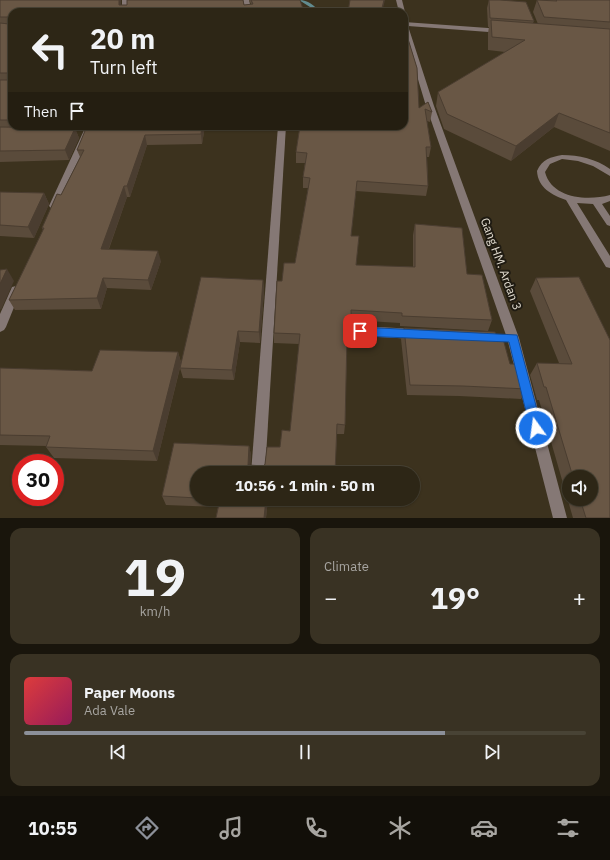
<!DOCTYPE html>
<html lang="en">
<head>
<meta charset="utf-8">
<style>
	body { margin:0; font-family:"IBM Plex Sans",sans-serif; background:#393223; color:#f1f3f6; height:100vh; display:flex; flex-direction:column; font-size:15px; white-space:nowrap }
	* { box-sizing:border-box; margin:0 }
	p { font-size:13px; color:#a7a5a1 }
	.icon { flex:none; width:22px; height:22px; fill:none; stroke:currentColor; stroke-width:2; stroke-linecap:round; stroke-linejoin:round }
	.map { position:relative; height:518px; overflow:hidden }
	.side { display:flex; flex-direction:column; gap:10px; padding:10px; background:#19150c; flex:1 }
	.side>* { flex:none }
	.hud { position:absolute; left:8px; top:8px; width:400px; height:122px; border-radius:12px; box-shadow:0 1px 3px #0004,0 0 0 1px #484335; background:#2d2616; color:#f1f3f6; overflow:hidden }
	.controls { position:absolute; left:562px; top:470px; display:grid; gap:8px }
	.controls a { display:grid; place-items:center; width:36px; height:36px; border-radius:50%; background:#2d2616; box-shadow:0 1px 3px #0004,0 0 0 1px #484335; font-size:20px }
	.speed { position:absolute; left:12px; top:454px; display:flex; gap:8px; font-size:20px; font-weight:700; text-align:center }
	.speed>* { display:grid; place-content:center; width:52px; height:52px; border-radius:50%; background:#2d2616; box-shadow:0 1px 3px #0004,0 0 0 1px #484335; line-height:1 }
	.speed .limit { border:6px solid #d22; background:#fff; color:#111 }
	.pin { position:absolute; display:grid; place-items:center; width:34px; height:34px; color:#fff; margin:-17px; border-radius:8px; box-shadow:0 2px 6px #0006 }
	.me { position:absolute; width:44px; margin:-22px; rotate:346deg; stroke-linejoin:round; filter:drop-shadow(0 0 3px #0008) }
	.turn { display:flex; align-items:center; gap:14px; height:84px; padding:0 16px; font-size:18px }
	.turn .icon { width:52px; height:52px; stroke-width:2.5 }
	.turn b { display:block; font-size:28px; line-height:34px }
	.then { display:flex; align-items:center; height:38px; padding:0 16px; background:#0003; gap:8px; font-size:15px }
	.big { font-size:30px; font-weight:800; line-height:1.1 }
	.side .card { flex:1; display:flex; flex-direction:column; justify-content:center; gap:6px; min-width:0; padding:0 14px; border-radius:12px; background:#393223 }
	.side .dial { align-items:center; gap:0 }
	.dial b { font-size:52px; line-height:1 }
	.song { display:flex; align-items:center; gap:12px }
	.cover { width:48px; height:48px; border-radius:6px; background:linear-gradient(135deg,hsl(0 70% 55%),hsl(330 70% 35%)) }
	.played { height:4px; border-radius:2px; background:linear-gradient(90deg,#8c9099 75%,#484335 75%) }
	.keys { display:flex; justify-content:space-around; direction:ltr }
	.heat { display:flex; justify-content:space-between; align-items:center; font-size:22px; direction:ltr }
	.side .tiles { flex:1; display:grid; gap:10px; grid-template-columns:1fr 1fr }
	.card:last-child { grid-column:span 2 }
	.trip { position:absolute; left:190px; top:466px; width:230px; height:40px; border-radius:20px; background:#2d2616; box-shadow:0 1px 3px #0004,0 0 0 1px #484335; font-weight:800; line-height:40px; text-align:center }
	.dock { display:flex; height:64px; justify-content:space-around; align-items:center; background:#120f09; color:#a7a5a1 }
	.dock .icon { width:28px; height:28px }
	.dock .selected { color:#8c9099 }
	.dock b { font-size:18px; color:#f1f3f6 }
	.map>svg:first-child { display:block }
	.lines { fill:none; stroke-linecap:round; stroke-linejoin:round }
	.stream { fill:#628c90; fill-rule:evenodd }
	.minor { fill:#857875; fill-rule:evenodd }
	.wall { fill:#5a4b3b; fill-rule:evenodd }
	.shaded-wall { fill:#4a3d30 }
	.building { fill:#695745; stroke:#4a3d30 }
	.route { fill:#1a73e8; stroke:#114b97 }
	.labels { text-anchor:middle; stroke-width:4; stroke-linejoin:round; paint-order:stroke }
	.street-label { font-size:12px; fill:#e2dcd0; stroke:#1f1b12 }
</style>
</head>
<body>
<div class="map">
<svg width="610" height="518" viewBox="0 0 610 518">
	<rect width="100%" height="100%" fill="#3c321e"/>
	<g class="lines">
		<!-- stream -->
		<path class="stream" d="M299,0C308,0 314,5 320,12H314L310,7Z"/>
		<!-- minor -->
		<g class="minor">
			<rect x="122" y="0" width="6" height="12"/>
			<polygon points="243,0 249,0 252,12 246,12"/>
			<polygon points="396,0 402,0 405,12 404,13 399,12"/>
			<polygon points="404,22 502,29 505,31 502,33 408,26 434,106 519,338 567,518 553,518 507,338 426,106 404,33"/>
			<polygon points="86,126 94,126 59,206 57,208 51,208 49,206"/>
			<polygon points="278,126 286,126 265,473 251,473"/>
			<path d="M562,155C579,155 596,159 610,169V176L593,166L578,161L562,159L550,164L545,172C552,199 588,201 610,195V201L602,204L610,216V226L607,225L593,204L577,203L610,256V268L606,267L566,200C552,195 538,188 537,171C542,159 551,157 562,155Z"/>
			<polygon points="16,286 20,287 21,290 6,327 4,330 0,332 0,314 12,287"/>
			<polygon points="360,326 415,329 419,331 421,334 419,337 415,339 360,336 356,334 354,331 356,328"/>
		</g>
	</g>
	<!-- wall -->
	<g class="wall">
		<polygon points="0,0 121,0 121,5 244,5 251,4 249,0 300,0 304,12 12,12 12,126 85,126 82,131 76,131 79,138 69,160 0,162"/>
		<polygon points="489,0 534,21 533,23 538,24 533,12 537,0 610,0 610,151 554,127 511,161 444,129 436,106 438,92 505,52 488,50 488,33 489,27 488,27 487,8"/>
		<polygon points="404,26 417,68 419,108 428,102 432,112 430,122 427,121 431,147 429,157 427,157 428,186 426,196 356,191 351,236 359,236 356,265 413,267 413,235 415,224 462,228 467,274 482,275 492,320 488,331 400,326 400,323 351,320 352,336 351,346 347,346 345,425 344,434 337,434 335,473 197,473 197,499 334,499 334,504 268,499 266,518 216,518 218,507 166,505 162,496 174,443 249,446 251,455 250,466 264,466 265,464 267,447 280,447 282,430 290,431 299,344 274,343 274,333 277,281 282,281 284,263 295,263 308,188 303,188 303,177 305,163 296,163 296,152 300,126 404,126"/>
		<polygon points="87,126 205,126 202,144 147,145 130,197 127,197 109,249 161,261 151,290 107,288 101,309 15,310 9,300 43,230 42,228 61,195 80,157 77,150"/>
		<polygon points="0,192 44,193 49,204 34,238 0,236"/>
		<path d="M579,277L610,518H573L539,400H537L530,375L537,363H559L530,291L536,278ZM569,477H591V499H569Z"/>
		<polygon points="263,280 264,291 260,343 240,342 234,380 183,378 180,368 157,461 54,458 46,447 47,446 0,445 0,368 92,371 178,352 181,362"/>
		<polygon points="404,328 496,335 510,364 527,389 521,399 459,396 407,395 401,339"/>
	</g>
	<!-- shaded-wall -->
	<g class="shaded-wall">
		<polygon points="119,0 121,0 121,12 119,5"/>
		<polygon points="384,0 385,0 382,12 381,12"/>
		<polygon points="559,113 554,127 511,161 516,146"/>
		<polygon points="80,126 85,126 82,131"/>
		<polygon points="202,126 205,126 202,144 201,134"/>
		<polygon points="75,128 79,138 69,160 65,150"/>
		<polygon points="145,135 147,145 130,197 127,186"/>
		<polygon points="124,186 127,197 105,259 101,249"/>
		<polygon points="44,193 49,204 34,238 28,227"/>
		<polygon points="158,251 161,261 151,290 148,280"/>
		<polygon points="7,269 14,281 1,310 0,309 0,284"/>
		<polygon points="103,278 107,288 101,309 97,298"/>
		<polygon points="263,280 264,291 260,343 259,332"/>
		<polygon points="238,331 240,342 234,380 232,370"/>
		<polygon points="178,352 181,363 157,461 153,451"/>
		<polygon points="249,446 251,455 250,473 248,465"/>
		<polygon points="266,499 268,499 266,518 264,518"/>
	</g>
	<!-- building -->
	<g class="building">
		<polygon points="0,0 119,0 119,5 127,5 127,0 243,0 244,5 253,4 251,0 300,0 304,12 12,12 12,120 0,120 0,80 8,80 10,74 8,73 0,73 0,23 9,24 10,18 9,17 0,17"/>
		<polygon points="350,0 384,0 381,12 348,12"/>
		<polygon points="489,0 500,0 526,2 534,21 490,18"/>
		<polygon points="537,0 557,1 556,0 610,0 610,22 544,17"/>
		<polygon points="491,20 610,29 610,133 559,113 516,146 447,114 438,92 525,40 492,37"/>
		<polygon points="404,26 417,68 419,108 428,102 432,112 425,109 431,147 426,147 428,186 357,181 351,236 359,236 356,265 415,267 415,224 462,228 467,274 482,275 492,320 402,316 402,313 351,310 352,336 347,336 345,425 337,424 335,473 197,473 197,498 162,496 174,443 249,446 248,465 264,466 265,464 267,447 280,447 282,430 290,431 300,334 274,333 277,281 282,281 284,263 295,263 310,178 303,177 307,153 296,152 300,126 404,126"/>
		<polygon points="87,126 202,126 201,134 145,135 127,186 124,186 101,249 158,251 148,280 103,278 97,298 9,300 44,228 42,228 57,194 61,195 84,150 77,150"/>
		<polygon points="0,127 75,128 65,150 0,151"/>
		<polygon points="0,192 44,193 28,227 0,225"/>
		<polygon points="7,269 0,284 0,270"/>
		<polygon points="201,277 263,280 259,332 238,331 232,370 180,368"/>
		<polygon points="579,277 610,340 610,518 586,518 580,499 591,499 591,477 573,477 546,387 544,387 537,363 572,364 536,278"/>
		<polygon points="404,328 495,332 496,335 502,335 510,364 520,364 527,389 463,386 410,385"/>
		<polygon points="100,350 178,352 153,451 46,447 50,436 0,435 0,368 92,371"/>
		<polygon points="220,499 266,499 264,518 216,518"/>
	</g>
	<!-- route -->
	<polygon class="route" points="360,327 517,335 542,428 541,432 536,434 532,432 530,428 509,342 360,336 356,334 354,331 356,328"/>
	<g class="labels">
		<!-- street labels -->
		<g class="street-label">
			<text transform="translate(501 264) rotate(70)" y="4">Gang HM. Ardan 3</text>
		</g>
	</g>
</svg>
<div class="controls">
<a><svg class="icon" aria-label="sound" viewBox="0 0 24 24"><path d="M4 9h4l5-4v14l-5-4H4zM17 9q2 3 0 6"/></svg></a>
</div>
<div class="speed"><div class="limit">30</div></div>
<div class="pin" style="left:360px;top:331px;background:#d93025"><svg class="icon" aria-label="arrive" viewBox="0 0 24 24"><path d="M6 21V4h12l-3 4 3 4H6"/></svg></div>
<svg class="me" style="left:536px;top:428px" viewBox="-20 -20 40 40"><circle r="17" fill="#1a73e8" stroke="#fff" stroke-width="3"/><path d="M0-11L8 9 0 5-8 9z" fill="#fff"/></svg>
<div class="trip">10:56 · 1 min · 50 m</div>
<div class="hud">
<div class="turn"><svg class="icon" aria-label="left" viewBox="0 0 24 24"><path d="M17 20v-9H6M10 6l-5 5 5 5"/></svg><div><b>20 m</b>Turn left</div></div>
<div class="then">Then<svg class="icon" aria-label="arrive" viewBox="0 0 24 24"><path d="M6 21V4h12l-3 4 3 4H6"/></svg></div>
</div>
</div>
<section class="side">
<div class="tiles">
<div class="card dial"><b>19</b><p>km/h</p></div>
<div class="card"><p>Climate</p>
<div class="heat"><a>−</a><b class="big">19°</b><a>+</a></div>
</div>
<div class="card">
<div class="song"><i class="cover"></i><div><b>Paper Moons</b><p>Ada Vale</p></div></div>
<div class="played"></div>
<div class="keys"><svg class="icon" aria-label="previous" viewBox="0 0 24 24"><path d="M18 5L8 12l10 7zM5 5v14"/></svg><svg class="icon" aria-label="pause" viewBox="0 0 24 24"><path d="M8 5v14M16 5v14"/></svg><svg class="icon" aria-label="next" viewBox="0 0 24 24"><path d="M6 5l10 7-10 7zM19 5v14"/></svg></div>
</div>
</div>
</section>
<nav class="dock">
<b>10:55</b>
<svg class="icon selected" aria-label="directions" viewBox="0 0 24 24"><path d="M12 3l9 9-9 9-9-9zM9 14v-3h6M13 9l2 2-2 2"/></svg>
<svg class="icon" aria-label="music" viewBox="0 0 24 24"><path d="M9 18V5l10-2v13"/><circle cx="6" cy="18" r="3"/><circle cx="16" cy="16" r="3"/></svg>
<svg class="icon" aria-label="phone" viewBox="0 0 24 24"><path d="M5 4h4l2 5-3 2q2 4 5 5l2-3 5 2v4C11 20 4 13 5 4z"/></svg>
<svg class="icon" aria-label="climate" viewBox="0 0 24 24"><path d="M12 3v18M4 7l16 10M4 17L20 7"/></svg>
<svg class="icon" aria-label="car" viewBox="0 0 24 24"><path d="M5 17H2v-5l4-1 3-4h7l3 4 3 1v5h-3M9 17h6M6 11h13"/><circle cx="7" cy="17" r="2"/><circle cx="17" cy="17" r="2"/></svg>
<svg class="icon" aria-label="filters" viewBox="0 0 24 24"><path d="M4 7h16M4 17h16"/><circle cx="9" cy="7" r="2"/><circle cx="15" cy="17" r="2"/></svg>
</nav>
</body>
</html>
